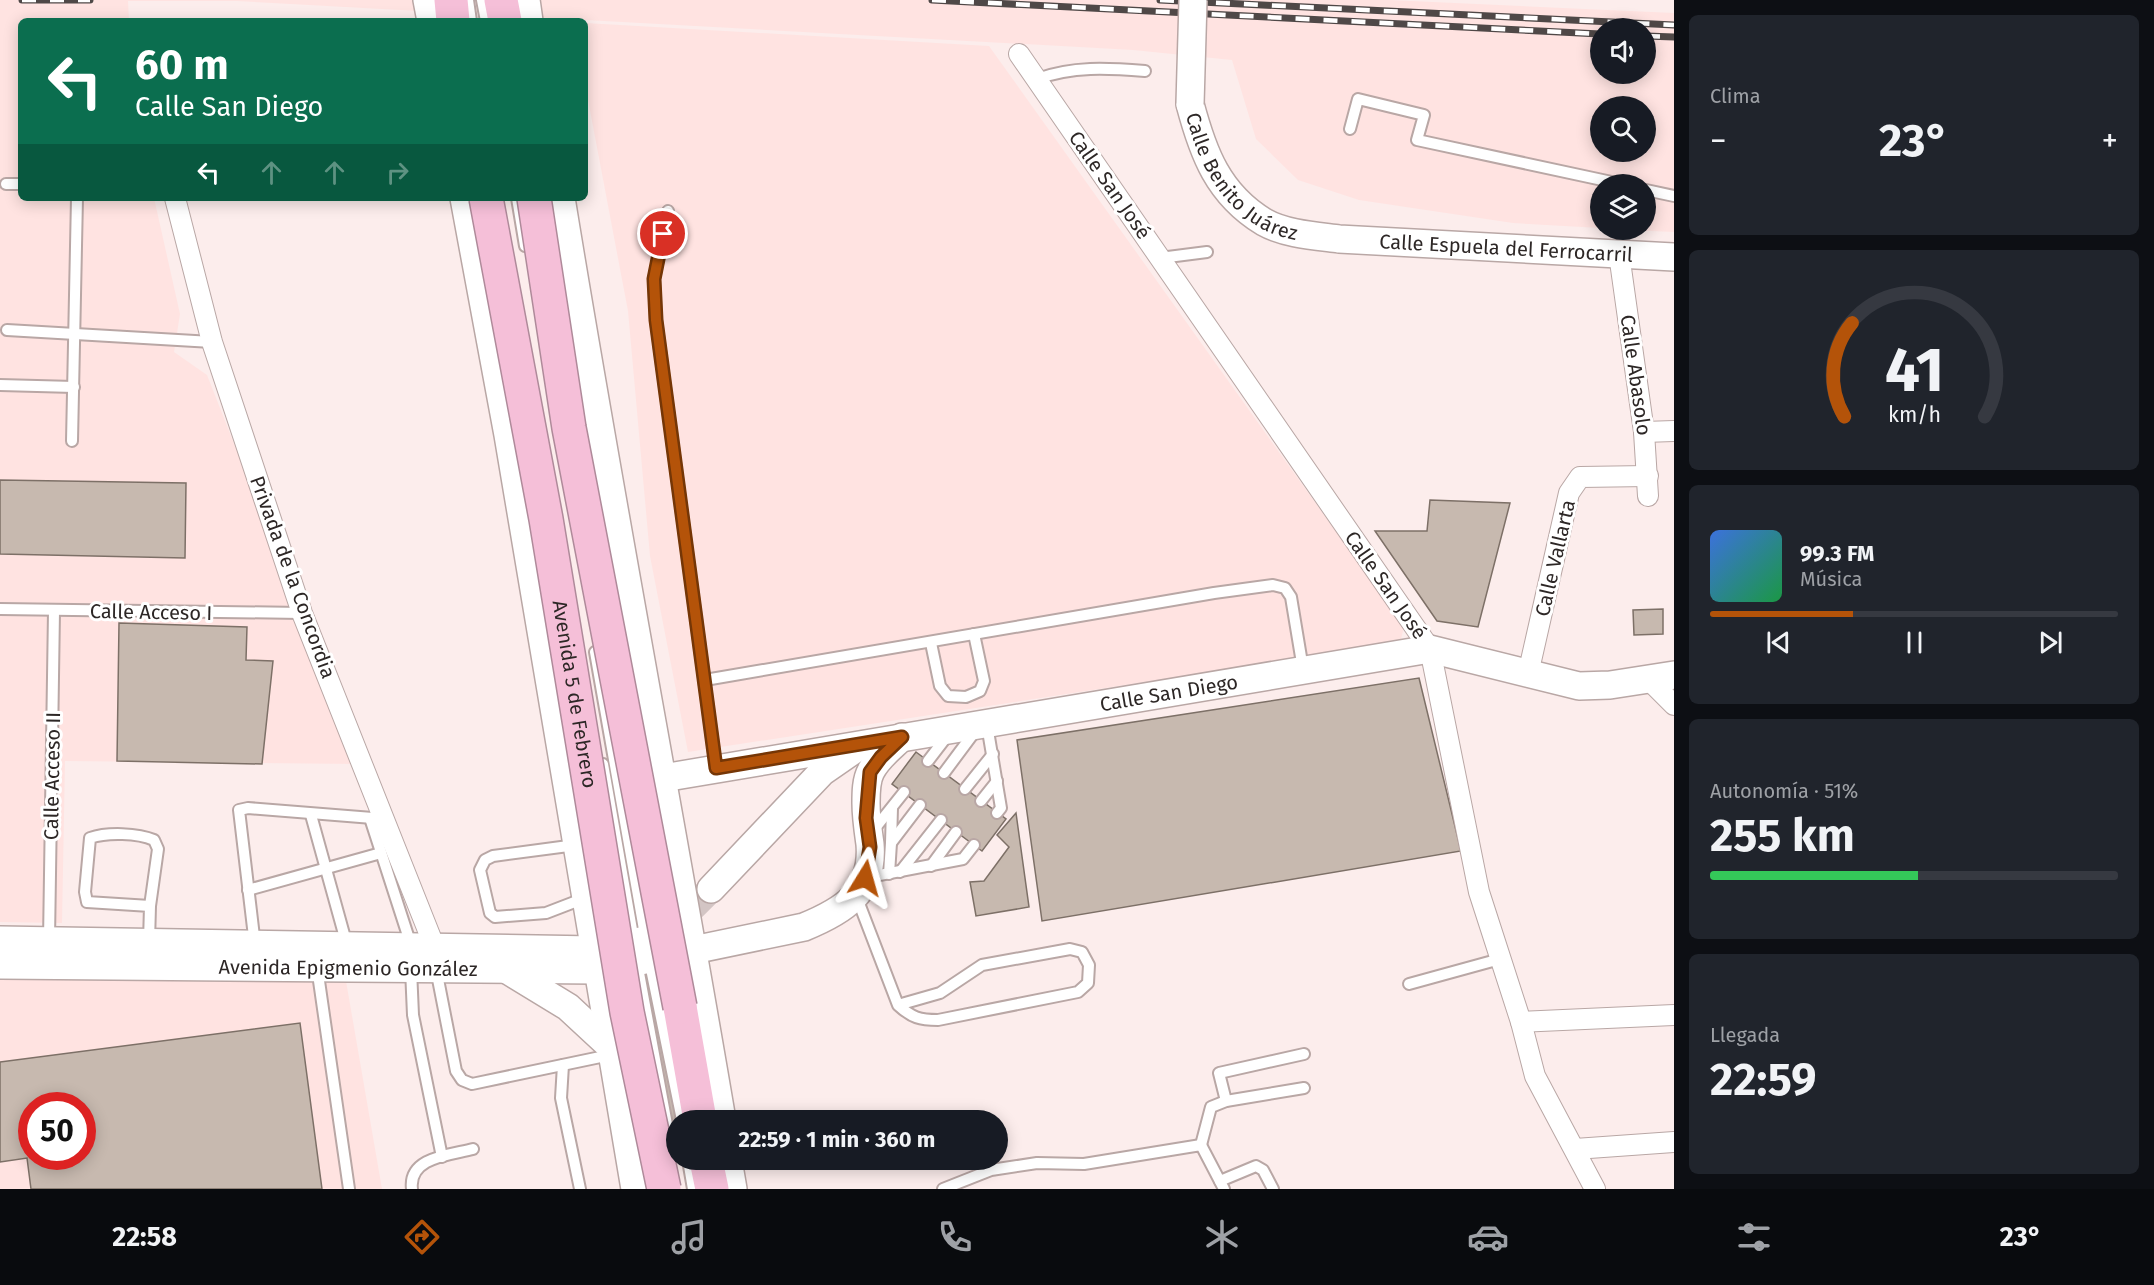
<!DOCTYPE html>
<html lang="es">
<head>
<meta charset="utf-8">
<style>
	body { margin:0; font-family:"Fira Sans",sans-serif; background:#20242c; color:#f1f3f6; height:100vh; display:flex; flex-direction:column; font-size:22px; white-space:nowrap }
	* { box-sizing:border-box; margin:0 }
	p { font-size:20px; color:#9ea1a6 }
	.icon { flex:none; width:33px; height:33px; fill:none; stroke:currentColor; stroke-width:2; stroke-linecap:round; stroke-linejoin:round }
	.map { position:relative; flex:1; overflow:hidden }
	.details { display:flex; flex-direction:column; gap:15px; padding:15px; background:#0d0f14; width:480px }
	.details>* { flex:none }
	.guide { position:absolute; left:18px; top:18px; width:570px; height:183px; border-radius:9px; box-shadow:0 3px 15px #0003; background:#0b6e4f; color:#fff; overflow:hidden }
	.buttons { position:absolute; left:1590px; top:18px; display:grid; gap:12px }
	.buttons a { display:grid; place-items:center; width:66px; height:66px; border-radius:50%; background:#171b24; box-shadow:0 3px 15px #0003; font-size:30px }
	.speed { position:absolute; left:18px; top:1092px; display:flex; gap:12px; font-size:30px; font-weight:700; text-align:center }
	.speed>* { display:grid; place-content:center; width:78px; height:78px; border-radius:50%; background:#171b24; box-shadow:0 3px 15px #0003; line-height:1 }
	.speed .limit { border:9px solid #d22; background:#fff; color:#111 }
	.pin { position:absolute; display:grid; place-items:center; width:51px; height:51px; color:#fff; margin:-26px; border:3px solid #fff; border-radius:50%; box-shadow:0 2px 6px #0007 }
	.me { position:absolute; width:66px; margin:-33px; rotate:8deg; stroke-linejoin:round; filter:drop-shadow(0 0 4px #0008) }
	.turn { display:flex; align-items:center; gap:21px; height:126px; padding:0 18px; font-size:27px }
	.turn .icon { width:78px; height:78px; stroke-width:2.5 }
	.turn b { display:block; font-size:42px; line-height:51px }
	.lanes { display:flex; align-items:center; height:57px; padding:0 18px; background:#0003; justify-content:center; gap:30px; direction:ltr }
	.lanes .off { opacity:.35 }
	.big { font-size:45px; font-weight:700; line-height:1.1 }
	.details .card { flex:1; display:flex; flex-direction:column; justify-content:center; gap:9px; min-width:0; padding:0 21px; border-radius:9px; background:#20242c }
	.details .dial { align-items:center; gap:0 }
	.dial svg { height:156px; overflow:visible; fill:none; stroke:#363941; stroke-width:7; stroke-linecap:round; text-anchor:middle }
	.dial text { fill:#f1f3f6; stroke:none }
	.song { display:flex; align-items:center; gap:18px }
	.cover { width:72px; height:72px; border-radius:9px; background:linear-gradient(135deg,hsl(220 70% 55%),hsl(140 70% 35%)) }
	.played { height:6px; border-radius:3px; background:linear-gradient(90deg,#b45309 35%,#363941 35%) }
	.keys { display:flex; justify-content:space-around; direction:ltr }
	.heat { display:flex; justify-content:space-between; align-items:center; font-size:33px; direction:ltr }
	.charge { height:9px; border-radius:4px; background:linear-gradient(90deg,#34c759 51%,#363941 0) }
	.trip { position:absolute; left:666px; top:1110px; width:342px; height:60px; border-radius:30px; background:#171b24; box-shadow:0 3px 15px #0003; font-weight:700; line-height:60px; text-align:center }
	.dock { display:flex; height:96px; justify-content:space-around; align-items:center; background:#090b0e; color:#9ea1a6 }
	.dock .icon { width:42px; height:42px }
	.dock .on { color:#b45309 }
	.dock b { font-size:27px; color:#f1f3f6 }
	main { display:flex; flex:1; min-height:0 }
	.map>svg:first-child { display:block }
	.built { fill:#ffe3e1; fill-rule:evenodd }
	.building { fill:#c7b9af; stroke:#7d7067; stroke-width:1.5; fill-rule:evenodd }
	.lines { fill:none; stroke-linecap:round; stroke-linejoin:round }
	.secondary-tunnel { stroke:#d3c5c4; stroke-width:27; stroke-dasharray:27 14; stroke-linecap:butt }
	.lane-casing { stroke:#b9a7a5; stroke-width:14 }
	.street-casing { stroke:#b9a7a5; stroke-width:22 }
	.secondary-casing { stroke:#b9a7a5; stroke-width:30 }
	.highway-casing { stroke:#af8a9a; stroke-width:36 }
	.lane { stroke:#fff; stroke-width:10 }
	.street { stroke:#fff; stroke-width:20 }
	.secondary { stroke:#fff; stroke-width:27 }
	.highway { stroke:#f5bfd8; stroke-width:33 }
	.rail-casing { stroke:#4f4847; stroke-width:7 }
	.rail { stroke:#fff; stroke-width:4.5; stroke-dasharray:14; stroke-linecap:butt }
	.secondary-bridge-casing { stroke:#b9a7a5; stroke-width:30; stroke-linecap:butt }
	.highway-bridge-casing { stroke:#af8a9a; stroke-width:36; stroke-linecap:butt }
	.secondary-bridge { stroke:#fff; stroke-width:27 }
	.highway-bridge { stroke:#f5bfd8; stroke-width:33 }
	.route-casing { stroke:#753606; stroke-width:15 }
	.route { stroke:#b45309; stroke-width:10 }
	.labels { text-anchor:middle; stroke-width:6; stroke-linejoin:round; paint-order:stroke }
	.street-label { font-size:20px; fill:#2d2726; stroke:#fff }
</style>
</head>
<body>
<main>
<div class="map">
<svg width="1674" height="1189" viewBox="0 0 1674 1189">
	<rect width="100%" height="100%" fill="#fcedec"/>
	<!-- built -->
	<g class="built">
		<path d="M0,0H1389L1674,13V232L1629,230H1646V184H1600V228L1513,223L1359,200L1298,180L1256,139L1232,60L1133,50L237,1H128L129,21H21V198H154L180,314L174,352L207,375L360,764L65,761L62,923L0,922ZM1600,28H1646V74H1600ZM1600,106H1646V152H1600Z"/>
		<polygon points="585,23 989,46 1404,627 1400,643 688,752 650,556 628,311 585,84"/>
		<path d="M0,976L346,981L382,1189H0ZM32,1106H82V1156H32Z"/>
	</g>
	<!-- building -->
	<g class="building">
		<polygon points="0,480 186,483 185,558 0,554"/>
		<polygon points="1430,500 1510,503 1478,627 1437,621 1375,531 1427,531"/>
		<polygon points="1663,609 1663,634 1634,635 1633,610"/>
		<polygon points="119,623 247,627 246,660 273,661 262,764 117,761"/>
		<polygon points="1419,678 1461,851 1042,921 1017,740"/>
		<polygon points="916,752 1006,819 982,851 892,784"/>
		<polygon points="1016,813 1029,907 976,916 970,882 984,881 1009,847 997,835"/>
		<polygon points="657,1005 678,1120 676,1150 649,1007"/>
		<path d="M300,1023L322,1189H31L27,1158L0,1162V1062ZM32,1106H82V1156H32Z"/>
	</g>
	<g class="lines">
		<!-- secondary-tunnel -->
		<polyline class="secondary-tunnel" points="641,1022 649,974 674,926 711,889"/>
		<!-- lane casing -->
		<g class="lane-casing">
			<g id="lane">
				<polyline points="468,0 471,21"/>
				<polyline points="482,0 486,21"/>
				<path d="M1037,79C1073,66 1107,68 1145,71"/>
				<polyline points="1350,129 1358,99 1424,115 1417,140 1621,184"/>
				<polyline points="6,184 21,184"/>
				<polyline points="1646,190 1674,196"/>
				<polyline points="517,198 525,246"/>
				<polyline points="668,211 654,279 656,320 716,768"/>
				<polyline points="1160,258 1207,252"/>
				<polyline points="7,330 212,342"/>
				<polyline points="0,385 74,387"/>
				<polyline points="72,441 77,198"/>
				<polyline points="0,609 302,613"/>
				<polyline points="931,643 940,686 948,696 966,697 980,691 984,681 974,634"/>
				<polyline points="595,652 646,941"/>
				<polyline points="705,680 1214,593 1273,585 1285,588 1291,597 1303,669"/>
				<polyline points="987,725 1001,808 997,813"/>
				<polyline points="928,761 948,735"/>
				<polyline points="603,764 634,941"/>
				<polyline points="944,773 976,730"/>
				<polyline points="965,789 993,754"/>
				<polyline points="981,801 997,781"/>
				<polyline points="311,815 347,945"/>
				<polyline points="370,818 411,945"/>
				<polyline points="872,832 904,792"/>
				<polyline points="891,843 892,808"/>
				<polyline points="576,845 493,856 485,860 480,870 490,913 495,917 546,913 585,898"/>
				<polyline points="931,866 956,832"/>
				<polyline points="900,872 941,820"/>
				<polyline points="889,874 891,843 920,805"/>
				<polyline points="869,877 963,859 974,845"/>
				<polyline points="248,890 381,853"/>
				<path d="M857,898L898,1005C912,1018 920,1020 938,1020L1078,992L1088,983L1089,965L1082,952L1070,949L982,965L940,993L898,1005"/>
				<polyline points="49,940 54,611"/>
				<path d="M149,942L150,906L158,849L154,840C138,833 107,832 90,838L85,892L87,902L150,906"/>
				<polyline points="255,945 239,810 248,808 385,819"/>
				<polyline points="649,959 682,1120"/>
				<polyline points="637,962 670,1141"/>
				<polyline points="317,967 349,1189"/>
				<polyline points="411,969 413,1015 442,1157"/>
				<polyline points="436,969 456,1071 462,1080 472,1084 610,1055"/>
				<polyline points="1409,984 1500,959"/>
				<polyline points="563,1065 561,1098 580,1189"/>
				<polyline points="1226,1101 1219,1073 1304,1054"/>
				<polyline points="1201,1145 1211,1107 1226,1101 1304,1088"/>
				<polyline points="688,1160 693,1189"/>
				<polyline points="1220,1181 1256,1166 1263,1170 1273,1189"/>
				<path d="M412,1189C408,1157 450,1155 473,1149"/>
				<polyline points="943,1189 991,1170 1037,1163 1084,1164 1201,1145 1224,1189"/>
			</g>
		</g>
		<!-- street casing -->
		<g class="street-casing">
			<g id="street">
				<polyline points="1019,54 1430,649 1479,892 1521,1022 1535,1076 1595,1189"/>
				<polyline points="175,198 212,342 302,613 435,948"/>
				<polyline points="1619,254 1644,432 1648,496"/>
				<polyline points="1644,432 1674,431"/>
				<polyline points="1528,674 1569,493 1580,477 1648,476"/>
				<polyline points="1649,680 1674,705"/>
				<polyline points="1521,1022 1674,1015"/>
				<polyline points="1575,1149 1674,1142"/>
			</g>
		</g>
		<!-- secondary casing -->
		<g class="secondary-casing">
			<g id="secondary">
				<polyline points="427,0 431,21"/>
				<polyline points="526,0 529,21"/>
				<path id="s1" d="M1190,104C1203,153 1218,194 1264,222C1285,234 1316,236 1339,239L1674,257"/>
				<polyline points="464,198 508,435 635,1189"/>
				<path d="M561,198C611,506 670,813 722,1120"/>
				<path id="s2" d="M663,778L1430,649L1579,686L1610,685L1674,675"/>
				<polyline points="711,889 822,772 858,747"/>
				<polyline points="0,940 594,950 687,932"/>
				<path id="s3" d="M0,965L597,970L804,927C843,911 874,893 870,844C868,830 866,817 866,803C866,793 866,780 871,771C878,757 892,747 902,737"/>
				<polyline points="509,971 568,1007 609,1045"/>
				<polyline points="728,1160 733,1189"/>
			</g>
		</g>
		<!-- highway casing -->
		<g class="highway-casing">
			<g id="highway">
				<polyline points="451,0 453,21"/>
				<polyline points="501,0 505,21"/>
				<polyline points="680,1007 700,1120"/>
				<polyline points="706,1160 712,1189"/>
			</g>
		</g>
		<!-- lane -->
		<use href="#lane" class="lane"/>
		<!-- street -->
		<use href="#street" class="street"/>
		<!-- secondary -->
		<use href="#secondary" class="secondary"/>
		<!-- highway -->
		<use href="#highway" class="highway"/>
		<!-- rail casing -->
		<g class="rail-casing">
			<g id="rail">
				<polyline points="22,0 90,0"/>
				<polyline points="932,0 1600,34"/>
				<polyline points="1160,0 1674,25"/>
				<polyline points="1646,36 1674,37"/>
			</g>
		</g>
		<!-- rail -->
		<use href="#rail" class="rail"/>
		<!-- secondary-bridge casing -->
		<g class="secondary-bridge-casing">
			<polyline id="secondary-bridge" points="1190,104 1193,0"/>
		</g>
		<!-- highway-bridge casing -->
		<g class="highway-bridge-casing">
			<g id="highway-bridge">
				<path id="s4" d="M486,198L546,519L627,1012L664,1189"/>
				<polyline points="534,198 569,428 680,1007"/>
			</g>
		</g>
		<!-- secondary-bridge -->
		<use href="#secondary-bridge" class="secondary-bridge"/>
		<!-- highway-bridge -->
		<use href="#highway-bridge" class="highway-bridge"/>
	</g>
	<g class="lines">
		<!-- route casing -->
		<g class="route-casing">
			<polyline id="route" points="663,234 654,279 656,320 716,768 902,737 881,757 870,772 866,818 870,847 865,878"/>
		</g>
		<!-- route -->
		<use href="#route" class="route"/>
	</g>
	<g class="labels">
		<!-- street labels -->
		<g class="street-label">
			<text dy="7" stroke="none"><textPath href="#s1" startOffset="94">Calle Benito Juárez</textPath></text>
			<text transform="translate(1110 185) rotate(55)" y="7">Calle San José</text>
			<text dy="7" stroke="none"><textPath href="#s1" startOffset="388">Calle Espuela del Ferrocarril</textPath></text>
			<text transform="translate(1636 375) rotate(82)" y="7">Calle Abasolo</text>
			<text transform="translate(1555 558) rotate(-77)" y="7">Calle Vallarta</text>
			<text transform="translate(293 577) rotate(70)" y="7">Privada de la Concordia</text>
			<text transform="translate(1386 585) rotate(55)" y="7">Calle San José</text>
			<text transform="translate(151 612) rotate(1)" y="7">Calle Acceso I</text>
			<text dy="7" stroke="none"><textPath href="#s2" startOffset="513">Calle San Diego</textPath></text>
			<text dy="7" stroke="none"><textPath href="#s4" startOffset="504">Avenida 5 de Febrero</textPath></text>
			<text transform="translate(52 776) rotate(-89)" y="7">Calle Acceso II</text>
			<text dy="7" stroke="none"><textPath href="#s3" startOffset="348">Avenida Epigmenio González</textPath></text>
		</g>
	</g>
</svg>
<div class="buttons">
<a><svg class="icon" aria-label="sound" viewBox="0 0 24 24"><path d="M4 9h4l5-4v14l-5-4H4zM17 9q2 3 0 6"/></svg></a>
<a><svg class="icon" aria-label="search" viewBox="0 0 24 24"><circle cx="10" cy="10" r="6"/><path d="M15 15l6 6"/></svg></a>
<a><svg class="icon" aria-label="layers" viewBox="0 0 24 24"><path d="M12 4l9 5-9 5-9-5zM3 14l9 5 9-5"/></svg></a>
</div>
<div class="speed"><div class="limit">50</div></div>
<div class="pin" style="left:663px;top:234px;background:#d93025"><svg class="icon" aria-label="arrive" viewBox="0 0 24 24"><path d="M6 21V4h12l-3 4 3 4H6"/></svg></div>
<svg class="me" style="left:865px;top:878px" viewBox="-20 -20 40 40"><path d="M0-17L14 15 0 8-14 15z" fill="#b45309" stroke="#fff" stroke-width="4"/></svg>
<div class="trip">22:59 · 1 min · 360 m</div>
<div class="guide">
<div class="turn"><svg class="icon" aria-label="left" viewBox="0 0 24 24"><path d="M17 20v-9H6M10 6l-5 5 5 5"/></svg><div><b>60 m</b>Calle San Diego</div></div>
<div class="lanes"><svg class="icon" aria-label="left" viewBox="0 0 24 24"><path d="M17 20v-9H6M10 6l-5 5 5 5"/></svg><svg class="icon off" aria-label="ahead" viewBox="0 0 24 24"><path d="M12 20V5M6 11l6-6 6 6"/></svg><svg class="icon off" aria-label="ahead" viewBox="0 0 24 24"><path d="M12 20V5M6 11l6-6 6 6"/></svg><svg class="icon off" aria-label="right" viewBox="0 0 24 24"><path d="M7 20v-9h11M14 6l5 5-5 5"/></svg></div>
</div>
</div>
<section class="details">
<div class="card"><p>Clima</p>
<div class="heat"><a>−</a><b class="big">23°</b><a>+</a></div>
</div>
<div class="card dial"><svg viewBox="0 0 100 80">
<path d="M14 69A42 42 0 1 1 86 69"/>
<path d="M14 69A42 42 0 0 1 18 21" stroke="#b45309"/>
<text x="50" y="56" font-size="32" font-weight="700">41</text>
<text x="50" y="72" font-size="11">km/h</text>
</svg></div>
<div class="card">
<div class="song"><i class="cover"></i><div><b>99.3 FM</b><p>Música</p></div></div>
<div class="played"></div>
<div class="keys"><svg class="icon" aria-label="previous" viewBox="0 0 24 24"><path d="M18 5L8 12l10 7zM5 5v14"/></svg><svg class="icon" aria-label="pause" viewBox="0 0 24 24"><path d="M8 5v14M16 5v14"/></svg><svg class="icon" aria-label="next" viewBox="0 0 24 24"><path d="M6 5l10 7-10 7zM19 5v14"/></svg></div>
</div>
<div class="card"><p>Autonomía · 51%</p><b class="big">255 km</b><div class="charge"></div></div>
<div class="card"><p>Llegada</p><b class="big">22:59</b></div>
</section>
</main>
<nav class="dock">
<b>22:58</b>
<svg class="icon on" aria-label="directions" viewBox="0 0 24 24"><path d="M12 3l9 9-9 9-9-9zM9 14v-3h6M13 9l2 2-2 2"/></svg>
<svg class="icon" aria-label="music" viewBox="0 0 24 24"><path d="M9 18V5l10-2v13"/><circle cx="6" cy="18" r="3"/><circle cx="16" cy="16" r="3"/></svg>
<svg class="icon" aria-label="phone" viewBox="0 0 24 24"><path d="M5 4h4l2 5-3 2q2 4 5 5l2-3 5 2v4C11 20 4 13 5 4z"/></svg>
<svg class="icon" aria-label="climate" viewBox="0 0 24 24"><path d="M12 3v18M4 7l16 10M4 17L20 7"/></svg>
<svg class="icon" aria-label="car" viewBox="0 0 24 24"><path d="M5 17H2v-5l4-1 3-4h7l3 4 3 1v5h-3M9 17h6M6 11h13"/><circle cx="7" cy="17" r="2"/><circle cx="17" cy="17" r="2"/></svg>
<svg class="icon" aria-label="filters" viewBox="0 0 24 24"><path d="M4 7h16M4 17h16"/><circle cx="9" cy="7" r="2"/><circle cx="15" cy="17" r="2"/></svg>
<b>23°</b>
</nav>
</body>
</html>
